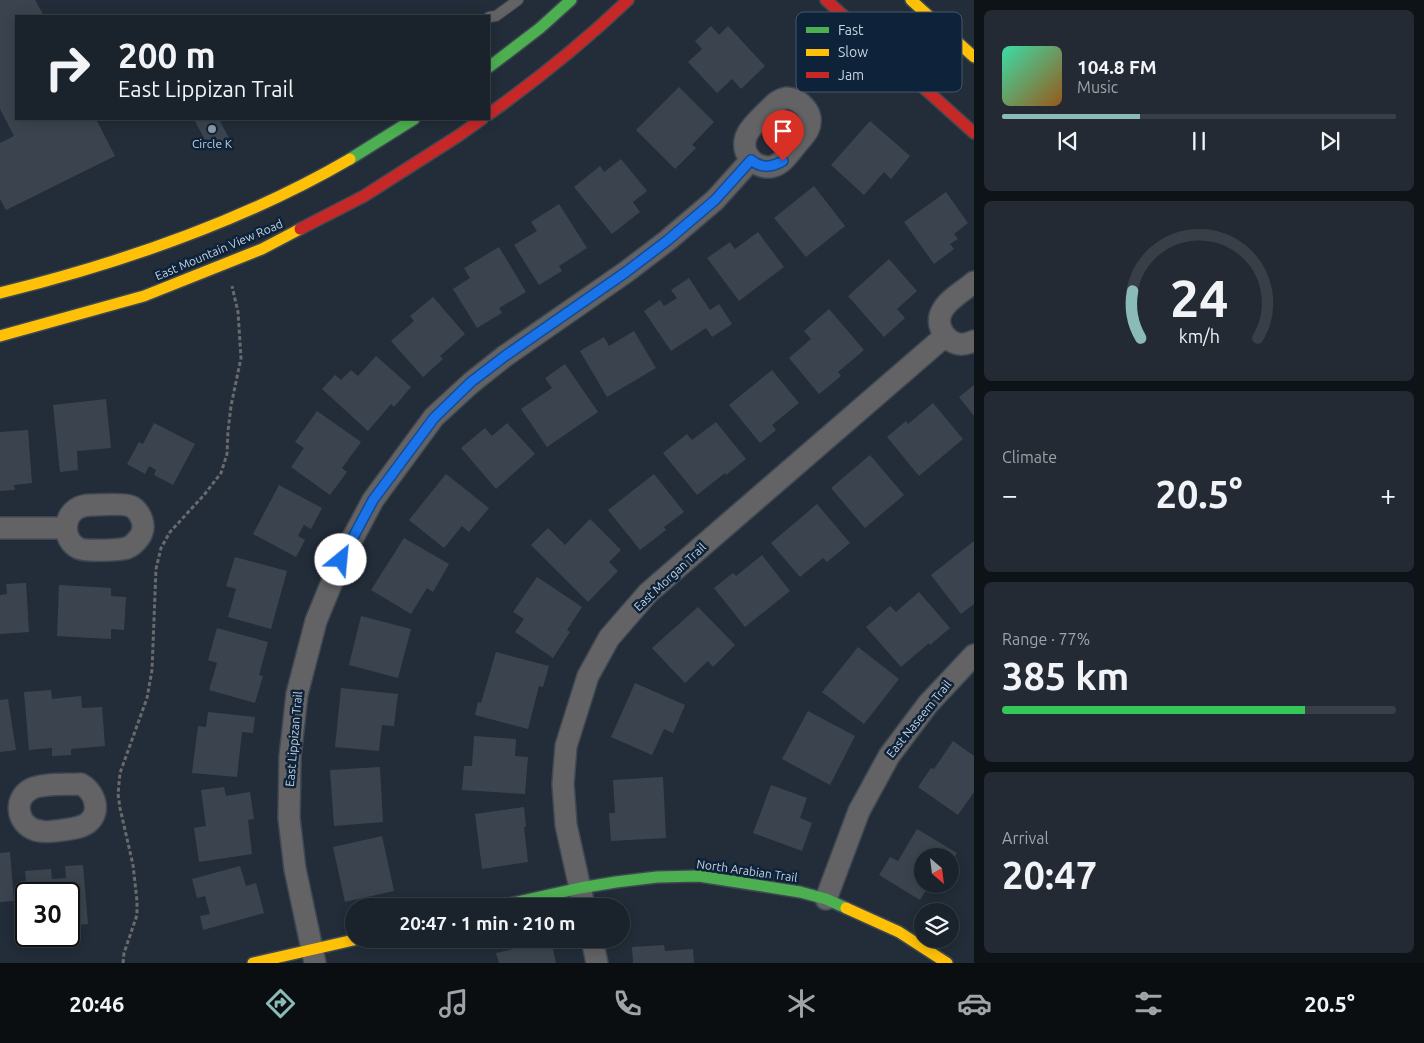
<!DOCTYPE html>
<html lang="en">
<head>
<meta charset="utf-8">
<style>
	body { margin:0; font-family:Ubuntu,sans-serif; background:#232a33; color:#f1f3f6; height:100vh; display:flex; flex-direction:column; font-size:19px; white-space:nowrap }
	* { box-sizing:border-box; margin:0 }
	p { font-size:16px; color:#9fa4a9 }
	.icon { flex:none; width:28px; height:28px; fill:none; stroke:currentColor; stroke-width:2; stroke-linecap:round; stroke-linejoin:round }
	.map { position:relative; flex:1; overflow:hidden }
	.details { display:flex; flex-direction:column; gap:10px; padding:10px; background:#0e1318; width:450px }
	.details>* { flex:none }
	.top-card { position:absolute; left:15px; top:15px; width:475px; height:105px; border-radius:0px; box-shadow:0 2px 12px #0003,0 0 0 1px #383f47; background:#1a222b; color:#f1f3f6; overflow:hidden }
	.needle { width:32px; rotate:152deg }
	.buttons { position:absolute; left:914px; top:848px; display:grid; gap:10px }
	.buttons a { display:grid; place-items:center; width:45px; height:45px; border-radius:50%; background:#1a222b; box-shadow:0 2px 12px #0003,0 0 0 1px #383f47; font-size:25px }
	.speed { position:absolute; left:15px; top:882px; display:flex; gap:10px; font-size:25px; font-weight:700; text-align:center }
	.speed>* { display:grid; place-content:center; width:65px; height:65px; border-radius:50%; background:#1a222b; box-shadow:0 2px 12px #0003,0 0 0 1px #383f47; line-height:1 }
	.speed .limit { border:2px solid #111; border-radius:8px; background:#fff; color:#111 }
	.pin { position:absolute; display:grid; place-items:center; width:42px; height:42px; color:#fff; margin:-51px -21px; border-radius:50% 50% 50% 0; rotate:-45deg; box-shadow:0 0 5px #0007 }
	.pin .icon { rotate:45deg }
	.me { position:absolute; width:55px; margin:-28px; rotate:28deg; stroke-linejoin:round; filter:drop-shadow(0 0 4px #0008) }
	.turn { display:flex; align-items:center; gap:18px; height:105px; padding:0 20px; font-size:22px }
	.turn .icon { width:65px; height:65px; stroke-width:2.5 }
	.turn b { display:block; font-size:35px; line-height:42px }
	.big { font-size:38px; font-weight:700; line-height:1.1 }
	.details .tile { flex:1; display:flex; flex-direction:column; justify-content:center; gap:8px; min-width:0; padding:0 18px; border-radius:8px; background:#232a33 }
	.details .dial { align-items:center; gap:0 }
	.dial svg { height:130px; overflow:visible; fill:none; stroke:#383f47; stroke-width:7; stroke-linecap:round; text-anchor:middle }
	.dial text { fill:#f1f3f6; stroke:none }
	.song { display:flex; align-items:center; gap:15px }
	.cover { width:60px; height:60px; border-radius:8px; background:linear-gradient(135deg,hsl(160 70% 55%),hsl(30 70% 35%)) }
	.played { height:5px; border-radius:2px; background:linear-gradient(90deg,#8bbbb9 35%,#383f47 35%) }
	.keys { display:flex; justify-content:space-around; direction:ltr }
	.heat { display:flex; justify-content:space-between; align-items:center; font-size:28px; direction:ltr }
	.charge { height:8px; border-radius:4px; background:linear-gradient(90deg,#34c759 77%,#383f47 0) }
	.trip { position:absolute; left:345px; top:898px; width:285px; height:50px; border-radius:25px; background:#1a222b; box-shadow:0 2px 12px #0003,0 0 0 1px #383f47; font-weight:700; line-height:50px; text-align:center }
	.menu { display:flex; height:80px; justify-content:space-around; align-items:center; background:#0a0e11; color:#9fa4a9 }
	.menu .icon { width:35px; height:35px }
	.menu .current { color:#8bbbb9 }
	.menu b { font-size:22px; color:#f1f3f6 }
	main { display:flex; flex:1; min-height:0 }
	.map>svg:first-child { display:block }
	.building { fill:#3b444e }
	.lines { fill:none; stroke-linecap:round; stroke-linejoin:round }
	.lane-casing { stroke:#3e4852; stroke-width:12 }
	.street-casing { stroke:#3e4852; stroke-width:24 }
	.fast-casing { stroke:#3e4852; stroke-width:14 }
	.slow-casing { stroke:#3e4852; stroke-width:14 }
	.jam-casing { stroke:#3e4852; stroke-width:14 }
	.path { stroke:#696a6e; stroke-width:3; stroke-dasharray:4 2.5; stroke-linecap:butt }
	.lane { stroke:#636264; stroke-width:10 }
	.street { stroke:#636264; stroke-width:21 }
	.fast { stroke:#4caf50; stroke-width:11 }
	.slow { stroke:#ffc107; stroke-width:11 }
	.jam { stroke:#c62828; stroke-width:11 }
	.route-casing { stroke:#114b97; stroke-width:12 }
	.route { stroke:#1a73e8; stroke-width:9 }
	.poi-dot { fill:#8d99a6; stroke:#0e2339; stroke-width:2 }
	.labels { text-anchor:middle; stroke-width:5; stroke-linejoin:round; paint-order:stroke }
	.poi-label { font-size:12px; fill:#c6d3e1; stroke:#0e2339 }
	.street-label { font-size:12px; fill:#c6d3e1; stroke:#0e2339 }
	.key { fill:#0e2339; stroke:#45586b; stroke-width:1 }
	.key-label { font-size:14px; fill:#c6d3e1 }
</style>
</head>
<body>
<main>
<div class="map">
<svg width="974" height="963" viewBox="0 0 974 963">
	<rect width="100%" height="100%" fill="#222d39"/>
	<!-- building -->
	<g class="building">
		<polygon points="0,0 35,0 44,16 16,16 16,119 96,119 115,156 6,210 0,199 0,143 14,136 0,109"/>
		<polygon points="711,26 719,35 728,26 765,66 741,89 732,79 717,93 688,62 702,49 695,41"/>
		<polygon points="679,87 714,122 692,145 696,148 675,169 636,130"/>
		<polygon points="194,119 219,119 230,140 210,150"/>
		<polygon points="870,121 910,156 891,179 884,172 864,195 831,165"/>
		<polygon points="621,159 647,191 633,202 640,212 612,234 574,187 600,166 604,172"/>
		<polygon points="814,186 845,226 806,257 774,218"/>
		<polygon points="946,192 968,223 954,234 958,239 950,244 954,249 934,264 904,222"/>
		<polygon points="559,204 587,248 559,266 562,271 539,285 514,245 537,231 531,222"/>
		<polygon points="758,232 784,267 739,301 707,258 730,242 735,249"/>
		<polygon points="499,247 526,292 499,308 502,313 477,328 453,289 470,278 464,268"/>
		<polygon points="889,259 917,291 897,309 905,318 884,337 848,296"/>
		<polygon points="689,278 710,310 719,304 732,324 712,337 706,328 671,351 644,311 660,300 664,306 677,298 671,290"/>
		<polygon points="433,297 465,334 440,356 443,359 423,377 391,341 414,321 410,316"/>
		<polygon points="829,309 864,350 838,372 841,376 819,394 789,358 811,339 804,331"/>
		<polygon points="634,331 656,368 607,397 580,351 604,337 609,346"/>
		<polygon points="376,356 411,387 394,407 391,404 368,431 322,389 335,375 341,380 351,370 358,376"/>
		<polygon points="565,364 598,412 547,447 521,409 552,388 545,378"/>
		<polygon points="772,370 799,403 772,425 776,430 760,443 729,405"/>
		<polygon points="974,385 974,416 959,397"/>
		<polygon points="106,399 111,448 77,451 78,470 60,472 53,405"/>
		<polygon points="933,403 963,439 919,476 887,437 906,421 908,424"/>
		<polygon points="317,411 361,442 342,468 347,472 330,495 291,467 304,448 295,442"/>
		<polygon points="716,422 746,459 726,475 725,473 697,495 663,453 687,434 692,440"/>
		<polygon points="154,423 195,444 173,485 154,475 156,470 149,466 145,474 127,464 139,442 143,444"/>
		<polygon points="507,423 535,454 496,489 461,448 485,428 492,436"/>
		<polygon points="28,430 32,483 14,485 15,490 0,491 0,432"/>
		<polygon points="870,455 904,495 865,528 831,488"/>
		<polygon points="446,474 489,508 469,532 462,526 444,548 409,520"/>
		<polygon points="654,474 684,512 664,527 666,530 640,550 608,510"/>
		<polygon points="279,485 322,508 311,529 304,525 298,536 305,540 296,557 253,534"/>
		<polygon points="817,504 850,543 827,562 823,558 800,577 771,543"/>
		<polygon points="590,519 621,550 609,562 618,571 588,602 531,545 548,528 565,545"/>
		<polygon points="404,538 449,564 433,592 427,588 411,614 371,590"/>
		<polygon points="974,541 974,604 961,614 931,575"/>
		<polygon points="762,555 790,591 745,627 714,588 733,573 736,576"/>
		<polygon points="235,557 287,571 271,629 228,617 236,589 226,586"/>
		<polygon points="537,577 582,607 567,630 570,632 553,658 515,632 524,619 513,612"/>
		<polygon points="26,583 29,632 0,634 0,595 7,594 6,584"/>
		<polygon points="59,585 111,588 111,596 126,597 124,630 111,629 111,639 57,636"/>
		<polygon points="919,592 950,628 930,645 929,643 901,667 866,627 890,606 896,612"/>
		<polygon points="698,607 735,645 713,667 708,661 685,683 652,648"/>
		<polygon points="361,616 411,629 398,678 349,665"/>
		<polygon points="217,628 268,642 259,675 263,676 255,703 209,690 217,663 208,660"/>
		<polygon points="858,647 899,679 864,724 822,692"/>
		<polygon points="496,652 549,666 543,687 539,686 528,729 475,715 478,702 481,703"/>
		<polygon points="635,683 685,705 673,733 664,729 652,755 611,737"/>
		<polygon points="341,688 398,694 394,726 382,725 379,751 335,747"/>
		<polygon points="51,690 52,699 81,696 82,708 102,707 105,746 71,749 71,755 52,756 52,748 29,750 24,692"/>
		<polygon points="8,699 16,750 0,752 0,700"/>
		<polygon points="808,711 855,736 830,785 782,759"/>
		<polygon points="208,712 255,717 253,733 242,732 237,777 192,773 198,726 206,727"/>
		<polygon points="474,736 516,739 515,756 528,757 525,794 462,790 464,766 472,766"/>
		<polygon points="953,741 974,756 974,792 958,815 918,787 931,768 934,769"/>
		<polygon points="380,767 383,822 334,826 330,770"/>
		<polygon points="663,777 666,838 611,841 609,813 615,813 613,780"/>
		<polygon points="771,785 807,798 800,818 812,823 802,851 753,833"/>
		<polygon points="224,787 226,796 250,792 254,819 248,820 252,854 199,862 194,828 206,826 201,790"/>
		<polygon points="524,807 526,827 524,827 528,862 482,869 475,814"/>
		<polygon points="917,829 957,853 950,864 950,856 922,856 922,884 938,884 935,889 929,885 920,900 879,875 890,857 898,861"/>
		<polygon points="382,836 394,891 345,902 333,847"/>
		<polygon points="10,852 14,901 0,902 0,853"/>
		<polygon points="83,865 88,924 69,926 69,894 27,894 25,871 51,869 52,879 66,878 65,866"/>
		<polygon points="240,866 246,886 256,883 264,913 203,930 200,916 210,914 205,896 197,898 192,879"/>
		<polygon points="551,940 556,963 499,963 496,953"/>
		<polygon points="664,945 665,951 693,949 694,963 633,963 632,947"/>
	</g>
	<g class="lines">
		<!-- lane casing -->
		<g class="lane-casing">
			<polyline id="lane" points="489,17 496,16 518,0"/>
		</g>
		<!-- street casing -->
		<g class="street-casing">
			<g id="street">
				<path d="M786,98C801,99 816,114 808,130C805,136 798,142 794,148C788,155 783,163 774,166C769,168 764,167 759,165C753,163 749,158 746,152C740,135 755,124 765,113C773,106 776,100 786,98Z"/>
				<path d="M974,282C964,291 948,299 942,311C935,324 944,341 959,344C965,345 969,343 974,341"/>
				<path d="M91,505C99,505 123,503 130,506C135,507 140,514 142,520C144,526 143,533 139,538C136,542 132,546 127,548C119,550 85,552 78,548C63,540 63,518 76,509C81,506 86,505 91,505Z"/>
				<polyline points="0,528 66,528"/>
				<path d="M81,784C98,794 102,818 82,826C75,829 46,833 40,831C18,828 11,800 31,789C42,783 67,785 81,784Z"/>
				<polyline points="826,899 859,811 889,756 928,704 974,655"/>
				<polyline points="584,906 566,825 563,784 566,746 588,676 609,638 648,593 945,336"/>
				<polyline points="592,939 597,963"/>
				<polyline points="315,963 295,869 289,818 290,757 297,694 316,621 341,560 373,500 434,417 471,383 505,356 626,272 668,240 715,200 751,160"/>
			</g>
		</g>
		<!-- fast casing -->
		<g class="fast-casing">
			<g id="fast">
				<polyline points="489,67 540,28 571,0"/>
				<polyline points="350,159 414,119"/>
				<polyline points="500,906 580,888 616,882 657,877 699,876 800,892 826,899 846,908"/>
			</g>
		</g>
		<!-- slow casing -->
		<g class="slow-casing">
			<g id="slow">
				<polyline points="911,0 974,57"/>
				<path d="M0,293C121,263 242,222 350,159"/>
				<polyline points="0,336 144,296 262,249 300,229"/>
				<polyline points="846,908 899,932 947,963"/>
				<polyline points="253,963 358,939"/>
			</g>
		</g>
		<!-- jam casing -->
		<g class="jam-casing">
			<g id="jam">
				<polyline points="826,0 974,133"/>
				<path d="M489,114C538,79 584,42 628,0"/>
				<polyline points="300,229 364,196 458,136 482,119"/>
			</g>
		</g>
		<!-- path -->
		<polyline class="path" points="123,963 124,953 137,915 137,901 133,865 120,808 118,794 120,773 147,698 152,670 156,569 161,548 170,532 204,495 221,473 227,454 228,431 231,406 241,358 238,312 232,286"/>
		<!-- lane -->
		<use href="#lane" class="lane"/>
		<!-- street -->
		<use href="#street" class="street"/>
		<!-- fast -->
		<use href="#fast" class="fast"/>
		<!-- slow -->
		<use href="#slow" class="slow"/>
		<!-- jam -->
		<use href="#jam" class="jam"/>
	</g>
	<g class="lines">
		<!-- route casing -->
		<g class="route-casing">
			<path id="route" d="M341,560L373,500L434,418L471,382L505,356L626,272L668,240L715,200L751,160C762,169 772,167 783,161"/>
		</g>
		<!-- route -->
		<use href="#route" class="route"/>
	</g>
	<!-- markers -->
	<circle class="poi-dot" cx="212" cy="129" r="5"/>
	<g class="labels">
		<!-- poi labels -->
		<g class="poi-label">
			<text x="212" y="148">Circle K</text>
		</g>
		<!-- street labels -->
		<g class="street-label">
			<text transform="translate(219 250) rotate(-23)" y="4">East Mountain View Road</text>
			<text transform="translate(670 577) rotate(-43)" y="4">East Morgan Trail</text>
			<text transform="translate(919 719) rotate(-51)" y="4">East Naseem Trail</text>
			<text transform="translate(294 739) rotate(-85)" y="4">East Lippizan Trail</text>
			<text transform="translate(747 871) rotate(8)" y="4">North Arabian Trail</text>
		</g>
	</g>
	<!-- legend -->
	<rect x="796" y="12" width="166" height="80" rx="8" class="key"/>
	<rect x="806" y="27" width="23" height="6" fill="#4caf50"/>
	<rect x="806" y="49" width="23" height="7" fill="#ffc107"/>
	<rect x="806" y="72" width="23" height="6" fill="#c62828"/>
	<g class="key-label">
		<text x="838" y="35">Fast</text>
		<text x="838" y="57">Slow</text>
		<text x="838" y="80">Jam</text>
	</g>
</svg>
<div class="buttons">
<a><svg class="needle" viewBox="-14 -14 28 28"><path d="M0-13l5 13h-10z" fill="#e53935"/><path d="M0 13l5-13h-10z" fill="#9fa4a9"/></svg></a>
<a><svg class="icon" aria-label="layers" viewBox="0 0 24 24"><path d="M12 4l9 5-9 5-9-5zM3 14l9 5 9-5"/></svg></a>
</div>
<div class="speed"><div class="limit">30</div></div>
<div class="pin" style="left:783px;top:161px;background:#d93025"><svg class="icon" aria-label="arrive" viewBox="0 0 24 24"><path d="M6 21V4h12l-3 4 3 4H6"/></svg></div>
<svg class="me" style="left:341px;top:560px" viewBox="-20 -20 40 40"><circle r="19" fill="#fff"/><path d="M0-13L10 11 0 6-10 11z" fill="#1a73e8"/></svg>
<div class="trip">20:47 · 1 min · 210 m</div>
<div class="top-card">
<div class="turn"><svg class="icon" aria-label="right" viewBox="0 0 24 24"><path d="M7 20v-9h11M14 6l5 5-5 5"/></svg><div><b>200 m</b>East Lippizan Trail</div></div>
</div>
</div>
<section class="details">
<div class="tile">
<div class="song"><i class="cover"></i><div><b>104.8 FM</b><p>Music</p></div></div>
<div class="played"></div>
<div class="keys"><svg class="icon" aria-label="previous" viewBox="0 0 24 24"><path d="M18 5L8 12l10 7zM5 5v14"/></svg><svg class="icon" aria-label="pause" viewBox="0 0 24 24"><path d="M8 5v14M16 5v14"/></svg><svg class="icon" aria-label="next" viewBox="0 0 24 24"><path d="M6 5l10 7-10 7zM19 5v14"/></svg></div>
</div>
<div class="tile dial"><svg viewBox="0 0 100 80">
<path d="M14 69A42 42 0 1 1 86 69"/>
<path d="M14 69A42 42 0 0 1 9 40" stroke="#8bbbb9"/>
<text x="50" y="56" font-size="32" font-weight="700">24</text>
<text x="50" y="72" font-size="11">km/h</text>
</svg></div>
<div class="tile"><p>Climate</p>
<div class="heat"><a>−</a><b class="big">20.5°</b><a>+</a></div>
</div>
<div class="tile"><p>Range · 77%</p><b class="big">385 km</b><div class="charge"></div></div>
<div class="tile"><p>Arrival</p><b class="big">20:47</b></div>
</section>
</main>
<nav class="menu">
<b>20:46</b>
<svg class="icon current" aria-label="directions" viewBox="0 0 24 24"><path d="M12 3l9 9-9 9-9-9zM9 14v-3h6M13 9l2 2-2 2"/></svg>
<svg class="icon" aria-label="music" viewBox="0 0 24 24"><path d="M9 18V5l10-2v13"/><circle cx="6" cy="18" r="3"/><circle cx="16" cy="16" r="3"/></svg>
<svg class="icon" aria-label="phone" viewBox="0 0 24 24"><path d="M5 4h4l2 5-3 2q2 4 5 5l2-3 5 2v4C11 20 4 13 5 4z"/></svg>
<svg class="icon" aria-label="climate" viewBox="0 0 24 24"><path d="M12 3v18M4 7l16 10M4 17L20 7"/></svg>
<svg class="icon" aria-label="car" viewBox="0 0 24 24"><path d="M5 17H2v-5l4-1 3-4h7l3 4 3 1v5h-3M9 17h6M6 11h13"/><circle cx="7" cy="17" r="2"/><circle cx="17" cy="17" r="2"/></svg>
<svg class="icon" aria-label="filters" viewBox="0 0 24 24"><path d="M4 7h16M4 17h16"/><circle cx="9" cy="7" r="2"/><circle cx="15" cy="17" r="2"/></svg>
<b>20.5°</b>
</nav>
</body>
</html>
